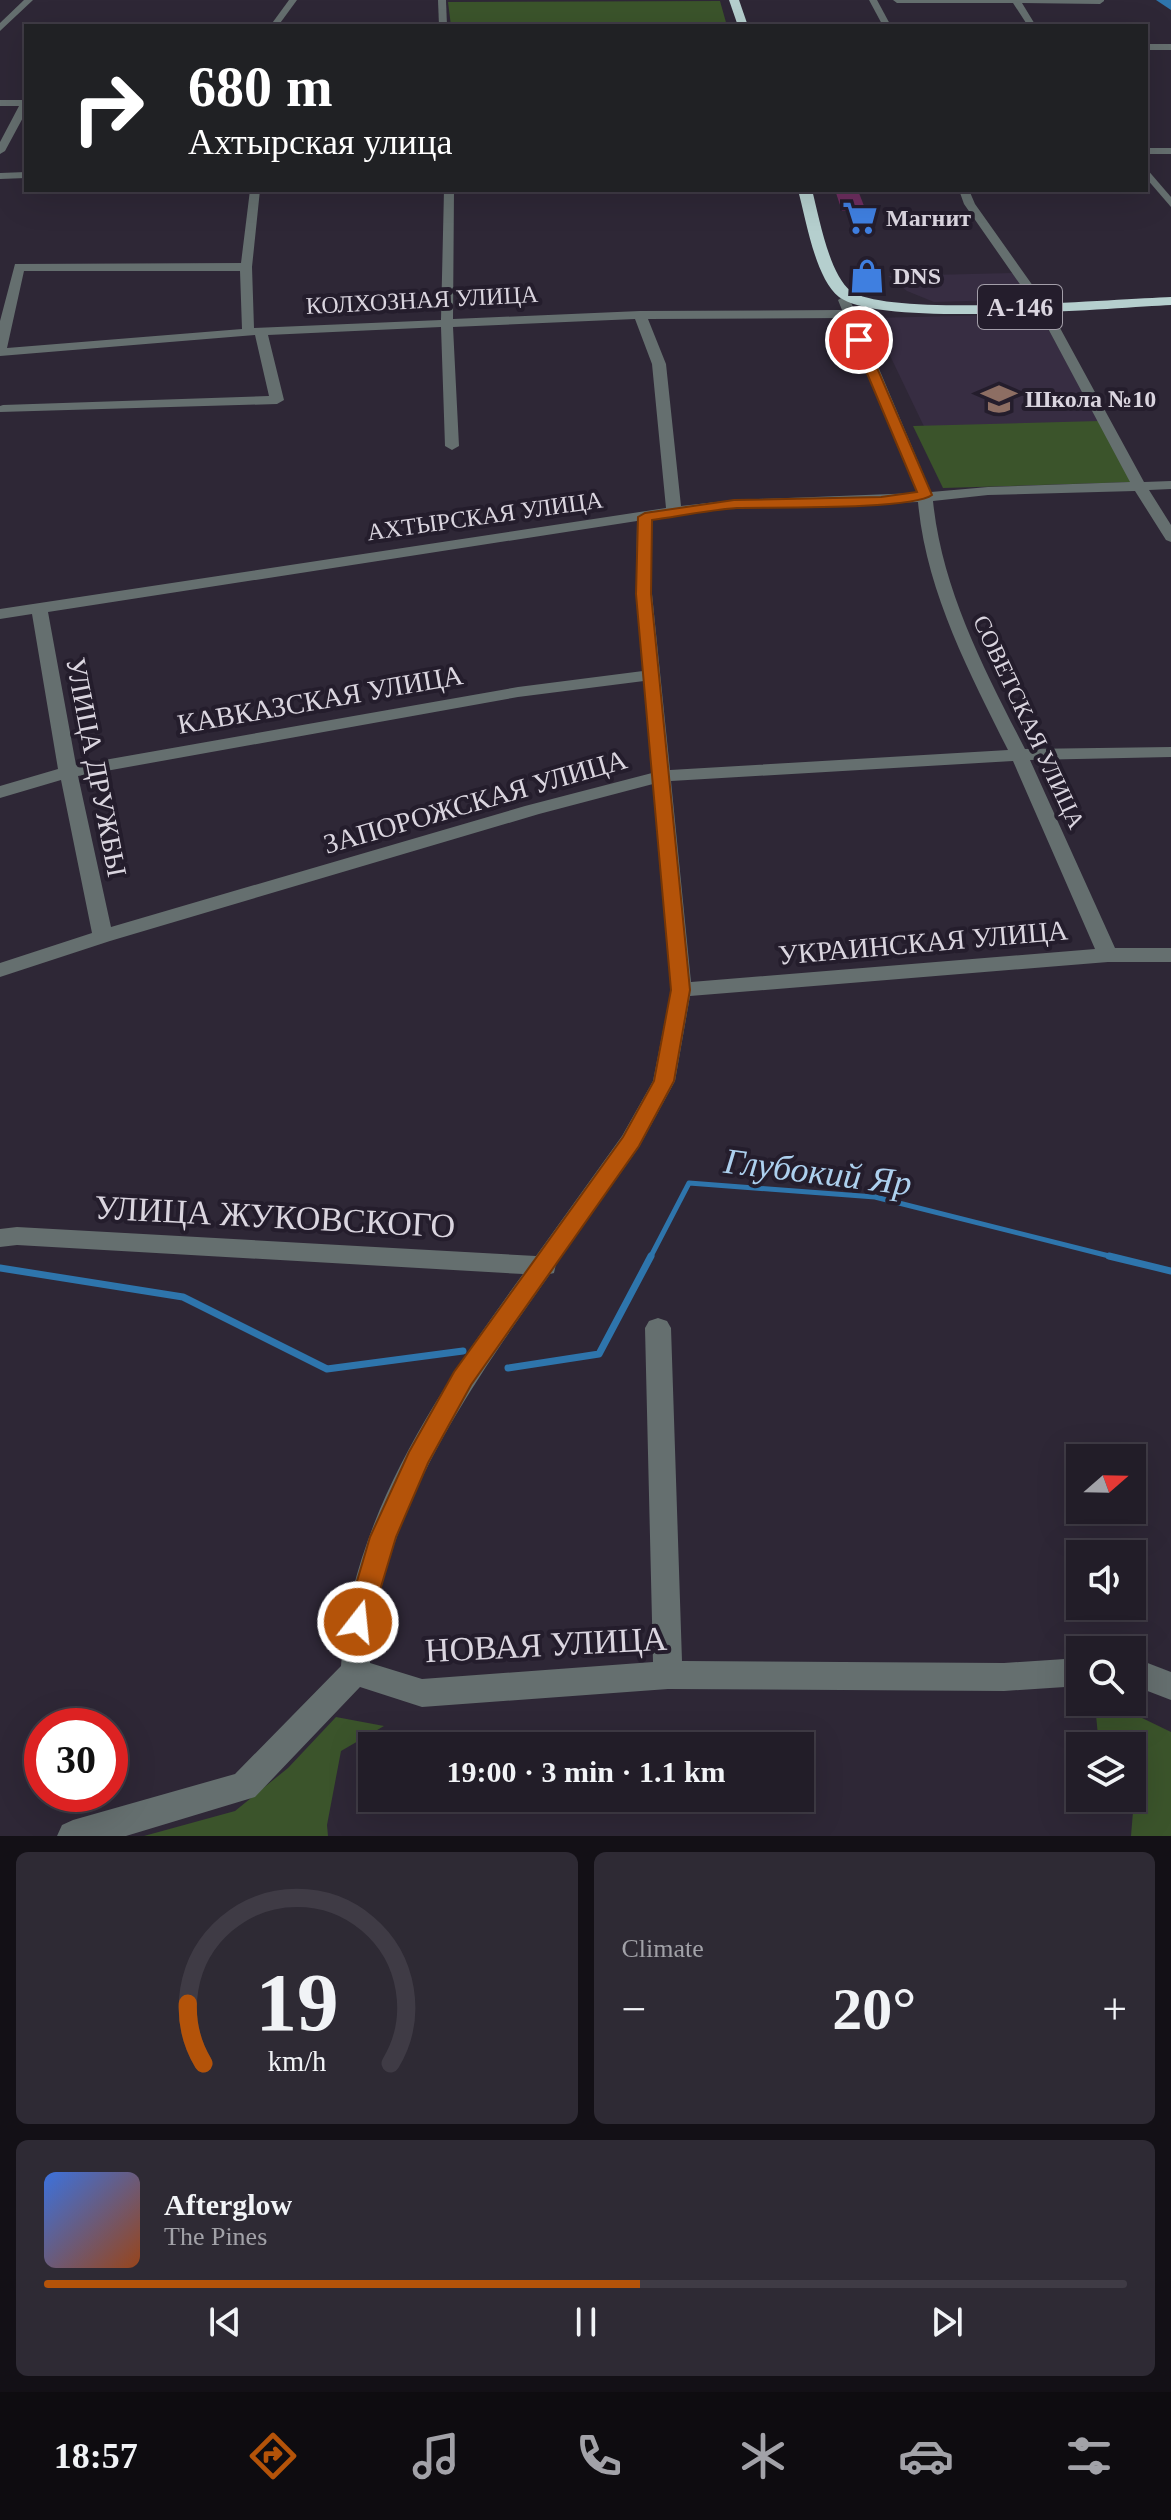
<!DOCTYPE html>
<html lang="en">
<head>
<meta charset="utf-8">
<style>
	body { margin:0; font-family:"Times New Roman",serif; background:#2e2a34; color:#f1f3f6; height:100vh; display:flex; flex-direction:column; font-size:30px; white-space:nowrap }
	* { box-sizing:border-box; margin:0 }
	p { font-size:26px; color:#a2a2a8 }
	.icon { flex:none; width:44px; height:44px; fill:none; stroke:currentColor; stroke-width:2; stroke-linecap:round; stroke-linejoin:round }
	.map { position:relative; height:1836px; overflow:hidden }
	.panel { display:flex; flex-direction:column; gap:16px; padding:16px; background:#131016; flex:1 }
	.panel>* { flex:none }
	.guide { position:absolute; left:24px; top:24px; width:1124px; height:168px; border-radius:0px; box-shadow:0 8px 32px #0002,0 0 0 2px #3f3b45; background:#202124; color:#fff; overflow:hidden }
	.needle { width:52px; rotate:70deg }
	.controls { position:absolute; left:1066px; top:1444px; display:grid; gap:16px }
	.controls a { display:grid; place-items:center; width:80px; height:80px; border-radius:0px; background:#221d28; box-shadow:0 8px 32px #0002,0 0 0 2px #3f3b45; font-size:40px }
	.speed { position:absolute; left:24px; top:1708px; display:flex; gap:16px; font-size:40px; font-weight:700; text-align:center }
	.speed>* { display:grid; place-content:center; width:104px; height:104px; border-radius:50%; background:#221d28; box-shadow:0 8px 32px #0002,0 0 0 2px #3f3b45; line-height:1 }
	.speed .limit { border:12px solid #d22; background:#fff; color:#111 }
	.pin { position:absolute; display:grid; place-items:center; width:68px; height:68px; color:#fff; margin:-34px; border:4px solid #fff; border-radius:50%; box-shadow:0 2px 8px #0007 }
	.me { position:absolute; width:88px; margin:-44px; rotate:16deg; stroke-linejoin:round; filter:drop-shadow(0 0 6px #0008) }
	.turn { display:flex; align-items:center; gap:28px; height:168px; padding:0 32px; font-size:36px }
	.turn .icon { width:104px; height:104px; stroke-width:2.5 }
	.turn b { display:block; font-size:56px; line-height:68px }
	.big { font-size:60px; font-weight:700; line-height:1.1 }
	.panel .tile { flex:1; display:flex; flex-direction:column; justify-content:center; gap:12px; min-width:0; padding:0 28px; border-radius:12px; background:#2e2a34 }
	.panel .dial { align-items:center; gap:0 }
	.dial svg { height:208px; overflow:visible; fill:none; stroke:#3f3b45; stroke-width:7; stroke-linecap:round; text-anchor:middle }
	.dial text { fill:#f1f3f6; stroke:none }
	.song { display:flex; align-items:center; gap:24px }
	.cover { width:96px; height:96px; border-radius:12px; background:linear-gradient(135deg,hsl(220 70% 55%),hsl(20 70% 35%)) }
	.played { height:8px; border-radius:4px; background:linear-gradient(90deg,#b45309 55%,#3f3b45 55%) }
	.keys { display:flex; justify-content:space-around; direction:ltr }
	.heat { display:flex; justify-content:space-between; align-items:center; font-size:44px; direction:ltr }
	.panel .tiles { flex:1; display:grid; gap:16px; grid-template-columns:1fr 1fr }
	.tile:last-child { grid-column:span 2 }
	.trip { position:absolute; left:358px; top:1732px; width:456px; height:80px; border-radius:0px; background:#221d28; box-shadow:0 8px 32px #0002,0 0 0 2px #3f3b45; font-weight:700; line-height:80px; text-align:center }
	.dock { display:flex; height:128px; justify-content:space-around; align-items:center; background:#0e0c10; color:#a2a2a8 }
	.dock .icon { width:56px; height:56px }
	.dock .current { color:#b45309 }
	.dock b { font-size:36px; color:#f1f3f6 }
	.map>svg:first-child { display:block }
	.built { fill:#372d42 }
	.green { fill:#3b542b }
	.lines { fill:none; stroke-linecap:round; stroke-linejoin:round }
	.stream-far1 { stroke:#2e75ac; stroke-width:5 }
	.stream { stroke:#2e75ac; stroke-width:7 }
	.river { fill:#2e75ac; fill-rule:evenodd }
	.building { fill:#6d2e5f }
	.minor { fill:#656f6f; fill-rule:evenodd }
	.highway { fill:#b5cfce; fill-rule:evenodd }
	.route { fill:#b45309; stroke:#753606; stroke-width:2 }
	.labels { text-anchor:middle; stroke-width:8; stroke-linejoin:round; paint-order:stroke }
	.far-poi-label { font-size:24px; font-weight:bold; fill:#dad5df; stroke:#241d2c; text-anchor:start }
	.far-street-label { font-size:24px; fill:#dad5df; stroke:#241d2c }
	.shield { fill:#241d2c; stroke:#a39ea9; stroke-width:2 }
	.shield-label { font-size:26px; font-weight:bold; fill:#dad5df }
	.street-label { font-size:28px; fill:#dad5df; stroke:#241d2c }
	.near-street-label { font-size:34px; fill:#dad5df; stroke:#241d2c }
	.near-water-label { font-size:36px; font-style:italic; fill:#add0ee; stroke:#241d2c }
</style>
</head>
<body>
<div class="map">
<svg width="1171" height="1836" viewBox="0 0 1171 1836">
	<rect width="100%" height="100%" fill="#2e2736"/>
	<!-- built -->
	<g class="built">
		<polygon points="1013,273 1030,299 934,302 907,291 888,276"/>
		<polygon points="1040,314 1132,481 953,487 872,318"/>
	</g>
	<!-- green -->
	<g class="green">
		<polygon points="720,1 727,26 451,26 448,2"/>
		<polygon points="1099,421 1133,482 943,488 913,426"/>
		<polygon points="1096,1715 1140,1717 1171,1732 1171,1836 1131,1836 1136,1775 1132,1772 1132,1746 1099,1746"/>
		<polygon points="336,1717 384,1726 341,1751 327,1825 328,1836 144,1836 235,1811 288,1768"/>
	</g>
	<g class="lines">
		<!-- stream-far1 -->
		<polyline class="stream-far1" points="650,1258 689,1183 875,1197 1117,1258"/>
		<!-- stream -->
		<g class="stream">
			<polyline points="1109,1256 1171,1271"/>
			<polyline points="0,1268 183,1297 327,1369 463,1351"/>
			<polyline points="508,1368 599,1354 651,1256"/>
		</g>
		<!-- river -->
		<polygon class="river" points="1156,0 1171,0 1171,10"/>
	</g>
	<!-- building -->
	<polygon class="building" points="836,193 859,193 866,211 842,211"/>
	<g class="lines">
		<!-- minor -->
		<g class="minor">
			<polygon points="24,0 33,0 0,31 0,23"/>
			<polygon points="289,0 297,0 278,26 270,26"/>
			<polygon points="438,0 446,0 447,26 439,26"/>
			<polygon points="869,0 877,0 891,26 883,26"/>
			<polygon points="893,0 1104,0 1104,1 1100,4 1022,3 1036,26 1028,26 1013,3 897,3"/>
			<rect x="1146" y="44" width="25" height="6"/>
			<polygon points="0,100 26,100 26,112 5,151 0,154 0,142 19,106 0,106"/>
			<rect x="1146" y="148" width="25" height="6"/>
			<polygon points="1146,168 1171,197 1171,207 1146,178"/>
			<polygon points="26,172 26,178 0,179 0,173"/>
			<path d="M250,190H260L252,267L254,328L441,320L444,190H454L453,319L640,311L842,310L838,300L844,296L850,300L931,492L988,487L1130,482L1036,306L1038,304L1033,303L964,204L959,190H969L975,204L1043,300L1041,302L1048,306L1144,482L1171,481V489L1149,490L1171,525V542L1166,540L1135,491L988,495L933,501C942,590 985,671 1025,749L1171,747V757L1030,760L1115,948H1171V962H1108L690,996L675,1081L639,1147L556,1264L554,1273L550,1274C468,1390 378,1517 370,1663L422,1679L653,1662L645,1328L649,1321L658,1318L667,1321L671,1328L682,1661L1004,1663L1080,1658V1686L1004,1691L668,1689L422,1707L360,1687L255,1797L126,1836H57L62,1825L73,1820L235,1774L341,1666C350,1520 439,1390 523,1274L17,1245L0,1247V1229L17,1227L536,1256L622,1136L653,1081L671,990L653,784L539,814L110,941L0,977V963L92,933L61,780L0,798V786L58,769L32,614L0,619V609L666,508L652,364L635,319L453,327L459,446L452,450L445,446L441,327L268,335L284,400L277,404L0,412V406L3,405L269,396L255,335L0,356V321L15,264L241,263ZM24,271H240L242,329L7,348ZM845,318L917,493L734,500L681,506L666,364L648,319ZM918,502C926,591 969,672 1008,750L670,770L652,594V519L734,508ZM637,521L636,594L643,671L518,687L76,765L48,612ZM644,681L652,773L525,806L111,927L78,776L518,697ZM1013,761L1095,949L691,982L671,781Z"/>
			<polygon points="1132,1657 1171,1672 1171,1700 1132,1685"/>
		</g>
		<!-- highway -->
		<g class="highway">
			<polygon points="729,0 739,0 748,26 738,26"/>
			<path d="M798,190H812C819,216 829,275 851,291C888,318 1114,299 1171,297V305C1110,308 880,328 839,297C815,278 806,219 798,190Z"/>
		</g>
	</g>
	<!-- route -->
	<path class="route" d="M855,337L865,340L932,495C912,510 771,507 737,508C709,510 680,516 652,520L651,594L690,990L674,1081L639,1146L471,1385L428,1463L396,1537L368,1630L358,1634L349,1630L345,1622L370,1537L409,1452L454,1372L623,1137L654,1081L671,990L636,594L638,517L645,513L734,500L881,497L917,492L853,340Z"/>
	<!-- icons -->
	<defs>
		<g id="supermarket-bare" transform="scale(2.76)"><path d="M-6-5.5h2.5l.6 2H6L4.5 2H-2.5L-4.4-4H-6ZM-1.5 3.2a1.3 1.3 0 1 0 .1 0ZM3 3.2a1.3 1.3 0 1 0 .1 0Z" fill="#3f7fe0" stroke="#241d2c" stroke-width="2.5" paint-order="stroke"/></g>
		<g id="shop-bare" transform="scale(2.76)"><path d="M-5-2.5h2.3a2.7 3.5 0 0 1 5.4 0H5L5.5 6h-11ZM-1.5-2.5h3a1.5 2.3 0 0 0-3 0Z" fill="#3f7fe0" stroke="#241d2c" stroke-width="2.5" paint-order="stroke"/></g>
		<g id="school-bare" transform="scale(2.76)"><path d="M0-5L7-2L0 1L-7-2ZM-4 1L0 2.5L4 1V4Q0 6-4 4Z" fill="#8d6e63" stroke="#241d2c" stroke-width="2.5" paint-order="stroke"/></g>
	</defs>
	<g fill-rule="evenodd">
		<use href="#supermarket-bare" x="860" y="218"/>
		<use href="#shop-bare" x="867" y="276"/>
		<use href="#school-bare" x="999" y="399"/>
	</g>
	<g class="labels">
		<!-- far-poi labels -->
		<g class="far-poi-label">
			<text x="886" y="226">Магнит</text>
			<text x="893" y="284">DNS</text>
			<text x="1025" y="407">Школа №10</text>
		</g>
		<!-- far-street labels -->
		<g class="far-street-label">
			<text transform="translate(422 300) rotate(-3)" y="8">КОЛХОЗНАЯ УЛИЦА</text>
			<text transform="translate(485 516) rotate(-8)" y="8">АХТЫРСКАЯ УЛИЦА</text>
			<text transform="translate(1029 722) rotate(65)" y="8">СОВЕТСКАЯ УЛИЦА</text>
		</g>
		<!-- shield labels -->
		<rect class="shield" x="978" y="285" width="84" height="44" rx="6"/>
		<g class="shield-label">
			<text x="1020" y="316">А-146</text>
		</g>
		<!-- street labels -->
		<g class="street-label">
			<text transform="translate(320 699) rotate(-10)" y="10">КАВКАЗСКАЯ УЛИЦА</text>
			<text transform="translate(97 767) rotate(79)" y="10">УЛИЦА ДРУЖБЫ</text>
			<text transform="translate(475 801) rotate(-16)" y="10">ЗАПОРОЖСКАЯ УЛИЦА</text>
			<text transform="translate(923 942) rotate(-5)" y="10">УКРАИНСКАЯ УЛИЦА</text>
		</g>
		<!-- near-street labels -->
		<g class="near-street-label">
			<text transform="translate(275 1216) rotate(3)" y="12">УЛИЦА ЖУКОВСКОГО</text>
			<text transform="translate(546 1644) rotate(-3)" y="12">НОВАЯ УЛИЦА</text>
		</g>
		<!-- near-water labels -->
		<g class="near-water-label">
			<text transform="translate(818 1171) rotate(7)" y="13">Глубокий Яр</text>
		</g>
	</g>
</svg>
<div class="controls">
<a><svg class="needle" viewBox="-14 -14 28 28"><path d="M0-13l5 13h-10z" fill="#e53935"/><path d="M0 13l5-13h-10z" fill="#a2a2a8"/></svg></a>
<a><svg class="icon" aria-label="sound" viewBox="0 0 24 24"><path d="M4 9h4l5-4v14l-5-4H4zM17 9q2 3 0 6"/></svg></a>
<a><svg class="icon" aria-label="search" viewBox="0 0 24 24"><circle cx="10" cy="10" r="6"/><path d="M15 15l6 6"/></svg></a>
<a><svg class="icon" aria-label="layers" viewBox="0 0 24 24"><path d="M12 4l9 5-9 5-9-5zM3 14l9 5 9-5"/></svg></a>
</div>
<div class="speed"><div class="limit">30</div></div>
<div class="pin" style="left:859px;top:340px;background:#d93025"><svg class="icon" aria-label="arrive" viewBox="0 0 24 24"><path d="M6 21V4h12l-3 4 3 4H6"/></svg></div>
<svg class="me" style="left:358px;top:1622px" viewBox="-20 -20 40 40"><circle r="17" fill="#b45309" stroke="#fff" stroke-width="3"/><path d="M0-11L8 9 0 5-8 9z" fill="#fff"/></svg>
<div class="trip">19:00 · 3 min · 1.1 km</div>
<div class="guide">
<div class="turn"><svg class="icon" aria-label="right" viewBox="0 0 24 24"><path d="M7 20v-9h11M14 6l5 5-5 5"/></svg><div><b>680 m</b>Ахтырская улица</div></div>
</div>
</div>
<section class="panel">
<div class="tiles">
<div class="tile dial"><svg viewBox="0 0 100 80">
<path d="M14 69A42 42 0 1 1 86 69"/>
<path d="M14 69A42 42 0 0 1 8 46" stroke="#b45309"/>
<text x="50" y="56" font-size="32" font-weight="700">19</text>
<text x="50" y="72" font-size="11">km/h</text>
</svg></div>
<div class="tile"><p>Climate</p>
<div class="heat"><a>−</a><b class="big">20°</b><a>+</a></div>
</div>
<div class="tile">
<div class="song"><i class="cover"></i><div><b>Afterglow</b><p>The Pines</p></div></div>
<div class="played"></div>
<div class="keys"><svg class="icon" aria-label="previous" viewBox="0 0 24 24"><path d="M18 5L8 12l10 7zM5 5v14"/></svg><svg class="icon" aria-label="pause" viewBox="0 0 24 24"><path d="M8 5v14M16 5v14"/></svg><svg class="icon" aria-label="next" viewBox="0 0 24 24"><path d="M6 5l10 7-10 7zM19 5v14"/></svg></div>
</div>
</div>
</section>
<nav class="dock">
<b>18:57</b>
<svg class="icon current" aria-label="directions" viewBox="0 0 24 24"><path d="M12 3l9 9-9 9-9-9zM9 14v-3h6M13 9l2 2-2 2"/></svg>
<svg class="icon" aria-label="music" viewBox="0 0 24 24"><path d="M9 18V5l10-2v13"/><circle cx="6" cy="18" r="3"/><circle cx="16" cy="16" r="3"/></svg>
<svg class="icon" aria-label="phone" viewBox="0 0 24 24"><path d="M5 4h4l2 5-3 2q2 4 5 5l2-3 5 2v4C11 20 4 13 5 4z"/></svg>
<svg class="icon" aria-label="climate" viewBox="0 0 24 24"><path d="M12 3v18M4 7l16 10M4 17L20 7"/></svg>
<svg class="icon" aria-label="car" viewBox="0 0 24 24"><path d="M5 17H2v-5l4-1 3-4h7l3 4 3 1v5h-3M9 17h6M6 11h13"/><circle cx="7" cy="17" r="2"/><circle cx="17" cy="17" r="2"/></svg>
<svg class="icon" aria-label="filters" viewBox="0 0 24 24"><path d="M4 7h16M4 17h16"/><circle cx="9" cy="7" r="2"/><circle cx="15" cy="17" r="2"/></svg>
</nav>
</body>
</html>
